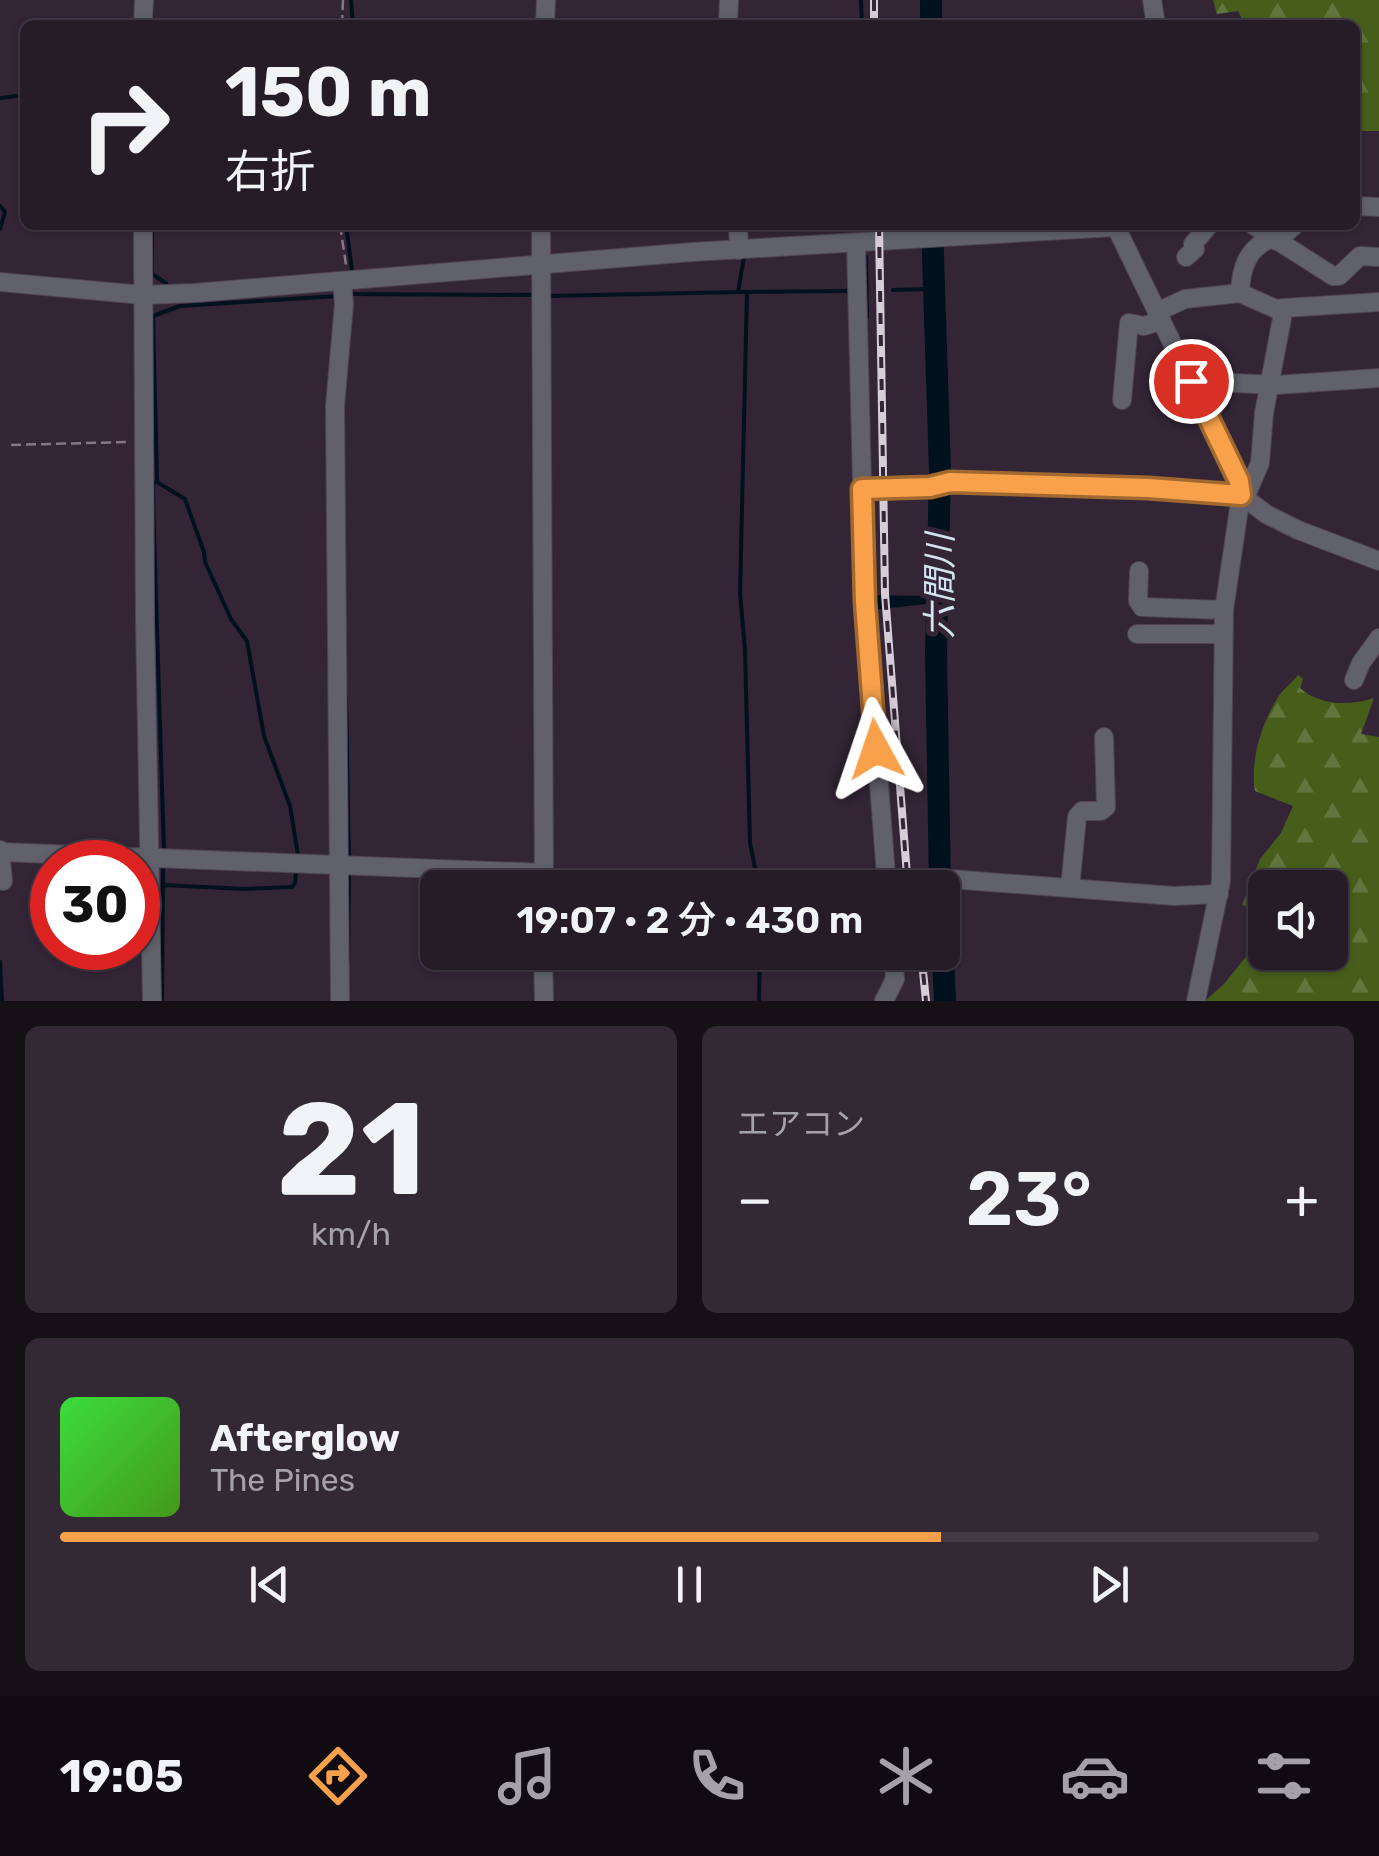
<!DOCTYPE html>
<html lang="ja">
<head>
<meta charset="utf-8">
<style>
	body { margin:0; font-family:Rubik,"Noto Sans JP",sans-serif; background:#322934; color:#f1f3f6; height:100vh; display:flex; flex-direction:column; font-size:38px; white-space:nowrap }
	* { box-sizing:border-box; margin:0 }
	p { font-size:32px; color:#a4a1a8 }
	.icon { flex:none; width:55px; height:55px; fill:none; stroke:currentColor; stroke-width:2; stroke-linecap:round; stroke-linejoin:round }
	.map { position:relative; height:1001px; overflow:hidden }
	.side { display:flex; flex-direction:column; gap:25px; padding:25px; background:#150f16; flex:1 }
	.side>* { flex:none }
	.top-card { position:absolute; left:20px; top:20px; width:1340px; height:210px; border-radius:15px; box-shadow:0 2px 8px #0004,0 0 0 2px #423a45; background:#261c28; color:#f1f3f6; overflow:hidden }
	.fabs { position:absolute; left:1248px; top:870px; display:grid; gap:20px }
	.fabs a { display:grid; place-items:center; width:100px; height:100px; border-radius:15px; background:#261c28; box-shadow:0 2px 8px #0004,0 0 0 2px #423a45; font-size:50px }
	.speed { position:absolute; left:30px; top:840px; display:flex; gap:20px; font-size:50px; font-weight:700; text-align:center }
	.speed>* { display:grid; place-content:center; width:130px; height:130px; border-radius:50%; background:#261c28; box-shadow:0 2px 8px #0004,0 0 0 2px #423a45; line-height:1 }
	.speed .limit { border:15px solid #d22; background:#fff; color:#111 }
	.pin { position:absolute; display:grid; place-items:center; width:85px; height:85px; color:#fff; margin:-42px; border:5px solid #fff; border-radius:50%; box-shadow:0 2px 10px #0007 }
	.me { position:absolute; width:110px; margin:-55px; rotate:355deg; stroke-linejoin:round; filter:drop-shadow(0 0 8px #0008) }
	.turn { display:flex; align-items:center; gap:35px; height:210px; padding:0 40px; font-size:45px }
	.turn .icon { width:130px; height:130px; stroke-width:2.5 }
	.turn b { display:block; font-size:70px; line-height:85px }
	.big { font-size:75px; font-weight:600; line-height:1.1 }
	.side .widget { flex:1; display:flex; flex-direction:column; justify-content:center; gap:15px; min-width:0; padding:0 35px; border-radius:15px; background:#322934 }
	.side .dial { align-items:center; gap:0 }
	.dial b { font-size:130px; line-height:1 }
	.song { display:flex; align-items:center; gap:30px }
	.cover { width:120px; height:120px; border-radius:15px; background:linear-gradient(135deg,hsl(120 70% 55%),hsl(100 70% 35%)) }
	.played { height:10px; border-radius:5px; background:linear-gradient(90deg,#f8a14a 70%,#423a45 70%) }
	.keys { display:flex; justify-content:space-around; direction:ltr }
	.heat { display:flex; justify-content:space-between; align-items:center; font-size:55px; direction:ltr }
	.side .tiles { flex:1; display:grid; gap:25px; grid-template-columns:1fr 1fr }
	.widget:last-child { grid-column:span 2 }
	.trip { position:absolute; left:420px; top:870px; width:540px; height:100px; border-radius:15px; background:#261c28; box-shadow:0 2px 8px #0004,0 0 0 2px #423a45; font-weight:600; line-height:100px; text-align:center }
	.tab-bar { display:flex; height:160px; justify-content:space-around; align-items:center; background:#0f0b10; color:#a4a1a8 }
	.tab-bar .icon { width:70px; height:70px }
	.tab-bar .on { color:#f8a14a }
	.tab-bar b { font-size:45px; color:#f1f3f6 }
	.map>svg:first-child { display:block }
	.forest { fill:url(#forest-firs) }
	.water { fill:#00111e }
	.lines { fill:none; stroke-linecap:round; stroke-linejoin:round }
	.stream { stroke:#00111e; stroke-width:4 }
	.river { stroke:#00111e; stroke-width:22 }
	.minor-casing { stroke:#504353; stroke-width:20 }
	.path { stroke:#847887; stroke-width:2.5; stroke-dasharray:10 5; stroke-linecap:butt }
	.minor { stroke:#60616b; stroke-width:18 }
	.rail-casing { stroke:#d7cdd9; stroke-width:8 }
	.rail { stroke:#332536; stroke-width:4; stroke-dasharray:11; stroke-linecap:butt }
	.route-casing { stroke:#a16930; stroke-width:25 }
	.route { stroke:#f8a14a; stroke-width:18 }
	.labels { text-anchor:middle; stroke-width:10; stroke-linejoin:round; paint-order:stroke }
	.water-label { font-size:35px; font-style:italic; fill:#d2e4f0; stroke:#332536 }
</style>
</head>
<body>
<div class="map">
<svg width="1379" height="1001" viewBox="0 0 1379 1001">
	<defs>
		<pattern id="forest-firs" width="22" height="20" patternUnits="userSpaceOnUse" patternTransform="scale(2.5)"><rect width="22" height="20" fill="#475e1b"/><path d="M5 1l3.5 6h-7zM16 11l3.5 6h-7z" fill="#62753c"/></pattern>
	</defs>
	<rect width="100%" height="100%" fill="#332536"/>
	<!-- forest -->
	<g class="forest">
		<polygon points="1213,0 1379,0 1379,131 1355,131 1355,25 1245,25 1238,11 1217,14"/>
		<path d="M1298,675L1303,679L1300,688C1320,706 1350,706 1374,698L1361,734L1379,737V1001H1205L1224,984L1265,933V952H1330V888H1265V913L1242,905L1260,859L1281,833L1293,806L1255,791C1250,761 1261,725 1277,699C1282,690 1291,684 1298,675Z"/>
	</g>
	<!-- water -->
	<polygon class="water" points="870,595 928,596 927,604 871,610"/>
	<g class="lines">
		<!-- stream -->
		<g class="stream">
			<polyline points="351,0 353,25"/>
			<polyline points="861,0 862,25"/>
			<polyline points="152,25 152,5"/>
			<polyline points="0,98 25,95"/>
			<polyline points="0,206 5,212 0,229"/>
			<polyline points="152,225 152,274 166,283 167,287"/>
			<polyline points="346,225 352,270"/>
			<polyline points="865,225 865,230"/>
			<polyline points="744,257 738,292 850,291"/>
			<polyline points="866,257 867,317"/>
			<polyline points="893,290 932,289"/>
			<polyline points="747,292 740,593 745,650 750,843 759,888"/>
			<polyline points="348,294 533,295"/>
			<polyline points="548,296 738,292"/>
			<polyline points="157,482 185,499 204,552 205,562 231,619 247,641 264,736 290,806 298,855"/>
			<polyline points="923,600 937,600"/>
			<polyline points="346,696 349,861"/>
			<polyline points="164,851 154,535 153,483 157,482 153,316 180,306 339,296"/>
			<polyline points="163,885 245,889 292,887 295,883 296,872"/>
			<polyline points="348,961 349,871"/>
			<polyline points="0,962 2,1001"/>
			<polyline points="162,1001 163,865"/>
			<polyline points="759,1001 760,952"/>
		</g>
		<!-- river -->
		<g class="river">
			<polyline points="931,25 931,0"/>
			<polyline points="932,225 940,471 936,653 940,888"/>
			<polyline points="942,936 945,1001"/>
		</g>
		<!-- minor casing -->
		<g class="minor-casing">
			<g id="minor">
				<polyline points="1152,0 1156,25"/>
				<polyline points="143,25 144,0"/>
				<polyline points="545,25 546,0"/>
				<polyline points="728,25 729,0"/>
				<polyline points="1355,206 1379,207"/>
				<polyline points="143,225 145,621 152,1001"/>
				<polyline points="541,225 544,888"/>
				<polyline points="738,225 739,250"/>
				<polyline points="1115,225 1239,481 1241,495 1224,610 1221,881 1196,1001"/>
				<polyline points="1253,225 1333,276 1339,276 1360,256 1379,257"/>
				<path d="M1272,238C1247,248 1241,268 1240,293L1276,309L1284,308"/>
				<polyline points="1276,241 1295,225"/>
				<polyline points="856,244 865,602 887,888"/>
				<polyline points="1186,257 1195,249 1193,244 1209,225"/>
				<polyline points="0,282 143,295 194,293 692,252 1115,227"/>
				<polyline points="1157,312 1185,299 1240,293"/>
				<polyline points="1191,381 1276,385 1379,378"/>
				<polyline points="1122,400 1129,323 1144,326 1161,321"/>
				<polyline points="862,489 929,487 950,482 1148,488 1241,495 1266,514 1298,530 1379,561"/>
				<polyline points="1245,498 1260,463 1264,413 1284,308 1379,302"/>
				<polyline points="1139,571 1138,601 1142,607 1224,610"/>
				<polyline points="1137,634 1223,634"/>
				<polyline points="1354,680 1361,663 1379,638"/>
				<polyline points="0,850 3,881"/>
				<polyline points="0,852 544,873"/>
				<polyline points="950,879 1174,896 1219,894"/>
				<polyline points="1070,888 1077,817 1082,811 1101,811 1106,807 1104,737"/>
				<polyline points="543,952 544,1001"/>
				<polyline points="340,1001 335,406 344,304 342,282"/>
				<polyline points="884,1001 895,979 893,952"/>
			</g>
		</g>
		<!-- path -->
		<g class="path">
			<polyline points="342,25 343,0"/>
			<polyline points="340,225 346,265"/>
			<polyline points="11,445 129,442"/>
		</g>
		<!-- minor -->
		<use href="#minor" class="minor"/>
		<!-- rail casing -->
		<g class="rail-casing">
			<g id="rail">
				<polyline points="874,0 874,25"/>
				<polyline points="879,225 885,594 908,888"/>
				<polyline points="921,952 926,1001"/>
			</g>
		</g>
		<!-- rail -->
		<use href="#rail" class="rail"/>
	</g>
	<g class="lines">
		<!-- route casing -->
		<g class="route-casing">
			<polyline id="route" points="876,749 865,602 862,489 930,487 950,482 1148,488 1241,495 1239,481 1191,381"/>
		</g>
		<!-- route -->
		<use href="#route" class="route"/>
	</g>
	<g class="labels">
		<!-- water labels -->
		<g class="water-label">
			<text transform="translate(940 586) rotate(-90)" y="12">六間川</text>
		</g>
	</g>
</svg>
<div class="fabs">
<a><svg class="icon" aria-label="sound" viewBox="0 0 24 24"><path d="M4 9h4l5-4v14l-5-4H4zM17 9q2 3 0 6"/></svg></a>
</div>
<div class="speed"><div class="limit">30</div></div>
<div class="pin" style="left:1191px;top:381px;background:#d93025"><svg class="icon" aria-label="arrive" viewBox="0 0 24 24"><path d="M6 21V4h12l-3 4 3 4H6"/></svg></div>
<svg class="me" style="left:876px;top:749px" viewBox="-20 -20 40 40"><path d="M0-17L14 15 0 8-14 15z" fill="#f8a14a" stroke="#fff" stroke-width="4"/></svg>
<div class="trip">19:07 · 2 分 · 430 m</div>
<div class="top-card">
<div class="turn"><svg class="icon" aria-label="right" viewBox="0 0 24 24"><path d="M7 20v-9h11M14 6l5 5-5 5"/></svg><div><b>150 m</b>右折</div></div>
</div>
</div>
<section class="side">
<div class="tiles">
<div class="widget dial"><b>21</b><p>km/h</p></div>
<div class="widget"><p>エアコン</p>
<div class="heat"><a>−</a><b class="big">23°</b><a>+</a></div>
</div>
<div class="widget">
<div class="song"><i class="cover"></i><div><b>Afterglow</b><p>The Pines</p></div></div>
<div class="played"></div>
<div class="keys"><svg class="icon" aria-label="previous" viewBox="0 0 24 24"><path d="M18 5L8 12l10 7zM5 5v14"/></svg><svg class="icon" aria-label="pause" viewBox="0 0 24 24"><path d="M8 5v14M16 5v14"/></svg><svg class="icon" aria-label="next" viewBox="0 0 24 24"><path d="M6 5l10 7-10 7zM19 5v14"/></svg></div>
</div>
</div>
</section>
<nav class="tab-bar">
<b>19:05</b>
<svg class="icon on" aria-label="directions" viewBox="0 0 24 24"><path d="M12 3l9 9-9 9-9-9zM9 14v-3h6M13 9l2 2-2 2"/></svg>
<svg class="icon" aria-label="music" viewBox="0 0 24 24"><path d="M9 18V5l10-2v13"/><circle cx="6" cy="18" r="3"/><circle cx="16" cy="16" r="3"/></svg>
<svg class="icon" aria-label="phone" viewBox="0 0 24 24"><path d="M5 4h4l2 5-3 2q2 4 5 5l2-3 5 2v4C11 20 4 13 5 4z"/></svg>
<svg class="icon" aria-label="climate" viewBox="0 0 24 24"><path d="M12 3v18M4 7l16 10M4 17L20 7"/></svg>
<svg class="icon" aria-label="car" viewBox="0 0 24 24"><path d="M5 17H2v-5l4-1 3-4h7l3 4 3 1v5h-3M9 17h6M6 11h13"/><circle cx="7" cy="17" r="2"/><circle cx="17" cy="17" r="2"/></svg>
<svg class="icon" aria-label="filters" viewBox="0 0 24 24"><path d="M4 7h16M4 17h16"/><circle cx="9" cy="7" r="2"/><circle cx="15" cy="17" r="2"/></svg>
</nav>
</body>
</html>
